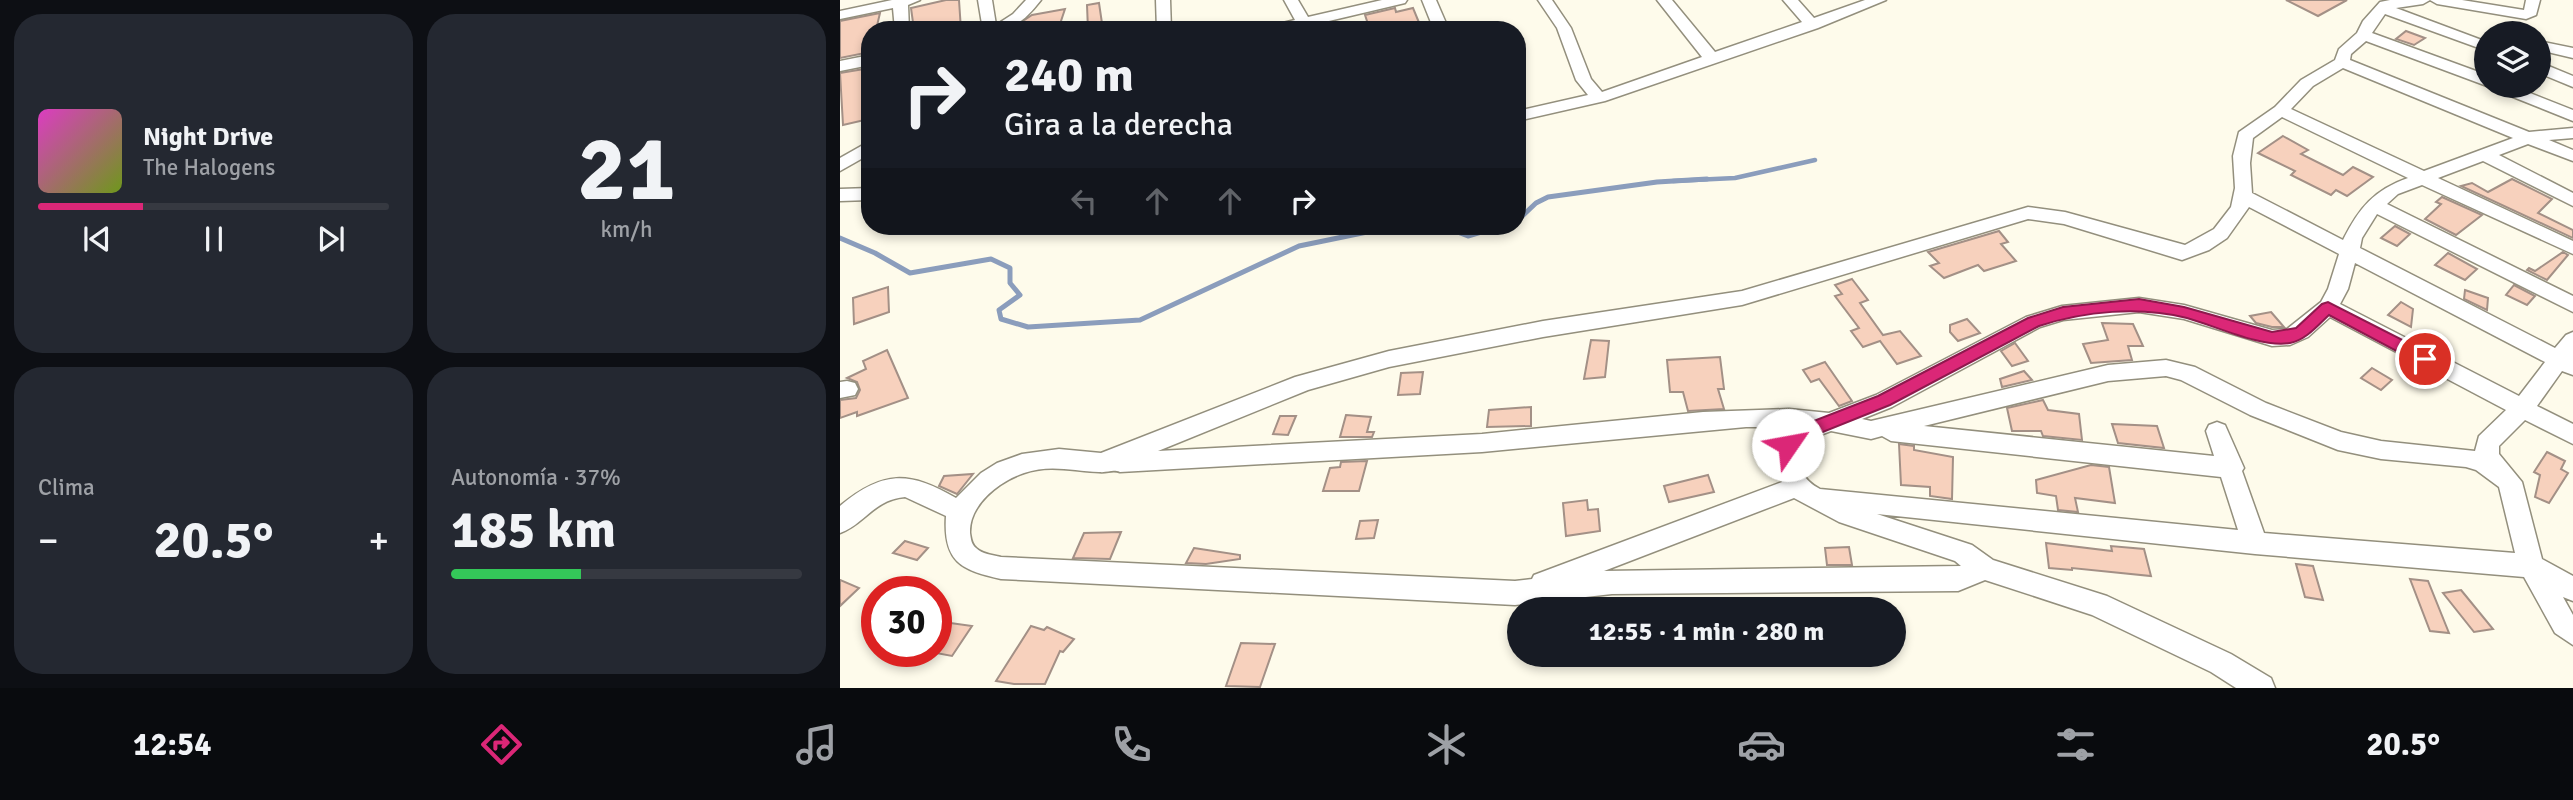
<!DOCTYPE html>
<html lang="es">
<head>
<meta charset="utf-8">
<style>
	body { margin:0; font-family:Signika,sans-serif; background:#242831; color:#f1f3f6; height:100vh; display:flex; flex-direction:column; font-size:26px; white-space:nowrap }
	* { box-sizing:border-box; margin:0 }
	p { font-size:23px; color:#9ea1a6 }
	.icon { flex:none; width:38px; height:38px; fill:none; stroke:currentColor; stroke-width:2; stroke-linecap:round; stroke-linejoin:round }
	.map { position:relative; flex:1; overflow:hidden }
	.drawer { display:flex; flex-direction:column; gap:14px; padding:14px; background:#0d0f14; width:840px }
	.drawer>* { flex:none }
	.guide { position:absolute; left:21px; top:21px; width:665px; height:214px; border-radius:28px; box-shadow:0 4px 10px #0003; background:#171b24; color:#f1f3f6; overflow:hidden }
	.controls { position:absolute; left:1634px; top:21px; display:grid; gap:14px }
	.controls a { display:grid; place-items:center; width:77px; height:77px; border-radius:50%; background:#171b24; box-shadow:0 4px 10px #0003; font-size:35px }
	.speed { position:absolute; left:21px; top:576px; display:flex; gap:14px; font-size:35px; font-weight:700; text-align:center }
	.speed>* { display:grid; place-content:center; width:91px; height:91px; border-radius:50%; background:#171b24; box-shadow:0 4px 10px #0003; line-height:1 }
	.speed .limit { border:10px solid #d22; background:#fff; color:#111 }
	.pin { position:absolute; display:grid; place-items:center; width:60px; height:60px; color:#fff; margin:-30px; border:4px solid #fff; border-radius:50%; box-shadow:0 2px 7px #0007 }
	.me { position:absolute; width:77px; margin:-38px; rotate:57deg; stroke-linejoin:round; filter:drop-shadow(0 0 5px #0008) }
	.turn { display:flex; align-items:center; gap:24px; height:147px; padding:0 28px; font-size:32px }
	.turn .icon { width:91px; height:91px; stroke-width:2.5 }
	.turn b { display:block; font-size:49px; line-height:60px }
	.lanes { display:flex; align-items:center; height:66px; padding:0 28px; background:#0003; justify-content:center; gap:35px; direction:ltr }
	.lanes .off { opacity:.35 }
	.big { font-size:52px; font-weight:800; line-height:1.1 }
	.drawer .tile { flex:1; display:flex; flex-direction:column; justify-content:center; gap:10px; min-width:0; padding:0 24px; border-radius:28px; background:#242831 }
	.drawer .dial { align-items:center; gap:0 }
	.dial b { font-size:91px; line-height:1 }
	.song { display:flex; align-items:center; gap:21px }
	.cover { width:84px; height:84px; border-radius:10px; background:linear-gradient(135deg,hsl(310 70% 55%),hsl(80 70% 35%)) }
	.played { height:7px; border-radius:4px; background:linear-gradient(90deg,#db2777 30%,#363941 30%) }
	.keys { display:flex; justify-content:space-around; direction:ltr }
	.heat { display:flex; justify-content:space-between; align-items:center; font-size:38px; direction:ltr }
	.charge { height:10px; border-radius:5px; background:linear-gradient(90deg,#34c759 37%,#363941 0) }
	.drawer .tiles { flex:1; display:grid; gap:14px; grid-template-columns:repeat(2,1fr) }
	.trip { position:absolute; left:667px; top:597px; width:399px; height:70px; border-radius:35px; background:#171b24; box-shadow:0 4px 10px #0003; font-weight:800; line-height:70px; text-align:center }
	.dock { display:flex; height:112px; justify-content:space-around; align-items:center; background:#090b0e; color:#9ea1a6 }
	.dock .icon { width:49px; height:49px }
	.dock .active { color:#db2777 }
	.dock b { font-size:32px; color:#f1f3f6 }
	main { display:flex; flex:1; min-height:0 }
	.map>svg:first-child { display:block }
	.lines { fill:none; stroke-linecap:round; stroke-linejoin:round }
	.stream-far1 { stroke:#8b9dbc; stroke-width:4.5 }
	.stream { stroke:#8b9dbc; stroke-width:5 }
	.building { fill:#f7d1bd; stroke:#a39086; stroke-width:2 }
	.minor-casing { stroke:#938f7d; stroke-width:3 }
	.minor { fill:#fff; fill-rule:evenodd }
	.route { fill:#db2777; stroke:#8e194d; stroke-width:2 }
</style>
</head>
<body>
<main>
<section class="drawer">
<div class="tiles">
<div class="tile">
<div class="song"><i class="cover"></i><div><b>Night Drive</b><p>The Halogens</p></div></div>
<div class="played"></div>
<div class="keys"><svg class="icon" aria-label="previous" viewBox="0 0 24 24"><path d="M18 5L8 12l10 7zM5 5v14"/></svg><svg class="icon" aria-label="pause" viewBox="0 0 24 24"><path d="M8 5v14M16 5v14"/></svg><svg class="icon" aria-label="next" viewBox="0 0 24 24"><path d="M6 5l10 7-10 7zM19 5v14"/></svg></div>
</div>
<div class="tile dial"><b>21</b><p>km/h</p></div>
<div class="tile"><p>Clima</p>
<div class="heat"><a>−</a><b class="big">20.5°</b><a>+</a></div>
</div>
<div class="tile"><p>Autonomía · 37%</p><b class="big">185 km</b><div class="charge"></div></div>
</div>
</section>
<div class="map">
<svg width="1733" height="688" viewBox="0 0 1733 688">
	<rect width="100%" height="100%" fill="#fefbeb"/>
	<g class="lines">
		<!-- stream-far1 -->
		<polyline class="stream-far1" points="833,181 895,178 975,160"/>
		<!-- stream -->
		<g class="stream">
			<polyline points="677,221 696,203 708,197 817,182 867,179"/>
			<polyline points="602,226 628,236 661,226"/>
			<polyline points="0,238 35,253 70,273 151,259 170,268 170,283 180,295 159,310 161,319 188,327 300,320 459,246 532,231 536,226"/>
		</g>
	</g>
	<!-- building -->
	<g class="building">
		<polygon points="106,0 119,0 121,30 74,30 71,8"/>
		<polygon points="1446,0 1507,0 1478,16"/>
		<polygon points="259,3 263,30 248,30 247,5"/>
		<polygon points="555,8 556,12 573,8 580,25 530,30 525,15"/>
		<polygon points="225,9 218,30 169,30 192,15"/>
		<polygon points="40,13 36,30 30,30 30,52 0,58 0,21"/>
		<polygon points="1566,31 1585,38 1574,45 1556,39"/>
		<polygon points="30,68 29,119 3,125 0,73"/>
		<polygon points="1443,136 1468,150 1461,154 1503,175 1513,167 1533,177 1507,196 1496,190 1491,195 1451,175 1455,171 1418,153"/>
		<polygon points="1672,179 1712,199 1698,213 1733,230 1733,238 1621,186 1632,183 1648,192"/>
		<polygon points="1602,197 1642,215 1616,235 1585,219 1601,204 1596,202"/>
		<polygon points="1555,226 1570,234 1557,246 1541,238"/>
		<polygon points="1159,231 1168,242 1161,244 1176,261 1144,271 1138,265 1104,278 1090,266 1099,263 1088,252"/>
		<polygon points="1723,252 1728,255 1707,280 1687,270 1689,268 1695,271"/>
		<polygon points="1608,253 1637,269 1625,280 1595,265"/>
		<polygon points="1012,279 1028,300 1020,303 1043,335 1060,331 1081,356 1057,364 1040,341 1023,347 1011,331 1019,328 995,296 1002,294 995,285"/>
		<polygon points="1674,285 1695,296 1687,305 1666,295"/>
		<polygon points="48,287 49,312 14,324 13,298"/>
		<polygon points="1625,290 1648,298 1647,310 1624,299"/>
		<polygon points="1561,302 1573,309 1571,327 1548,315"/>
		<polygon points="1431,312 1444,327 1432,327 1416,323 1410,316"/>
		<polygon points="1127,319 1140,333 1118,341 1110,332 1110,325"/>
		<polygon points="1262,323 1293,324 1303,346 1288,346 1292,360 1251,363 1243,344 1268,340"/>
		<polygon points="751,340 769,341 765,377 744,379"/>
		<polygon points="1175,343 1188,361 1172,366 1161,351"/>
		<polygon points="47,350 68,398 17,416 17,412 0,418 0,400 16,398 20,390 17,382 7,378 26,369 23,361"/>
		<polygon points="880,357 884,389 878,389 884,409 848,411 843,392 830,392 827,360"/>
		<polygon points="985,362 1012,401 999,406 979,379 971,382 963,370"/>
		<polygon points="1532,368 1552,380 1541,390 1521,378"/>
		<polygon points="1184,371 1192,380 1162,387 1160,379"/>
		<polygon points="583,372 580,394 558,395 561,373"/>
		<polygon points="1203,400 1208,410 1239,414 1242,440 1203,436 1201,431 1172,431 1167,408"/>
		<polygon points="691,407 691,426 647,427 649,410"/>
		<polygon points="506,415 531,417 527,432 534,432 532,437 500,437"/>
		<polygon points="440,416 456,416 448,435 433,434"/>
		<polygon points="1272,424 1317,426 1324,448 1278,443"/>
		<polygon points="1059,444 1074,446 1074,450 1113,457 1112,499 1090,496 1090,487 1061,485"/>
		<polygon points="1707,452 1725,461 1721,469 1728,473 1709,503 1695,497 1700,475 1694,472"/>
		<polygon points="527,461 519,491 483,491 490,468 500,467 501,462"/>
		<polygon points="1251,465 1269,467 1275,503 1235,498 1238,512 1218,510 1216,496 1197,493 1196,480"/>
		<polygon points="133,474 117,494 99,486 104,476"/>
		<polygon points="868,475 874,492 829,502 824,486"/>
		<polygon points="747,500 748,510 758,509 760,531 726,536 723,503"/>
		<polygon points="538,520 534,538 516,539 520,521"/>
		<polygon points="281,532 270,559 233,558 244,533"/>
		<polygon points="65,541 88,548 77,560 53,553"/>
		<polygon points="1206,543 1272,551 1271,546 1304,549 1311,576 1232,568 1232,570 1209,568"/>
		<polygon points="1009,547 1012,565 987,565 985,548"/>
		<polygon points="354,548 400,555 400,559 366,564 346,563"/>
		<polygon points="1456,564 1473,566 1483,600 1465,597"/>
		<polygon points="1570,579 1588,581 1609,633 1590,631"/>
		<polygon points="0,580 19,588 0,606"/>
		<polygon points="1621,590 1653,629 1634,632 1603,593"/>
		<polygon points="96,621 132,626 112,656 96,653"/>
		<polygon points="191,626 204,630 207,627 234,639 223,652 220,651 205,684 174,684 156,681"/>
		<polygon points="401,643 435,644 420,687 386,686"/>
	</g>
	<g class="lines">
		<!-- minor casing -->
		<g class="minor-casing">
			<g id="minor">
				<polygon points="52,0 80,0 68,5 69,30 55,30 53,8 0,19 0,11"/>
				<path d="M138,0H152L156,25L173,14L186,0H201C182,24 173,30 143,30Z"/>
				<polygon points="316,0 330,0 331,30 317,30"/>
				<polygon points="444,0 458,0 468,17 542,0 567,0 565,3 472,25 474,30 424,30 426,27 455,20"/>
				<polygon points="582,0 596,0 609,30 594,30"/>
				<polygon points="698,0 712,0 731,28 751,79 762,92 862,57 817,0 832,0 875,52 962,22 943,0 958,0 974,18 1025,0 1046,0 978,28 765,101 677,121 677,111 748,95 736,80 717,28"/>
				<path d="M1550,0H1622L1684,10L1686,0H1700L1696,15L1686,19L1597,4L1590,0L1583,4L1556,8L1647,42V51L1545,14L1532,33L1647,75V86L1526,41L1511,54L1510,60L1689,132L1733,128V138L1709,140L1733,150V161L1688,144L1659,155L1733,193V206L1643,161L1598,178L1733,241V254L1582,185L1558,194L1547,204L1733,296V312L1537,214L1522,238L1520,248L1715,348L1726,335L1733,332V375L1722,371L1697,406L1733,424V444L1685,420L1659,446V454L1682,482L1702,559L1733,576V601L1723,597L1733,615V645L1715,633L1684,577L1415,554L1037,514L1132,545L1153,560L1267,596L1391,654L1431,678L1435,688H1396L1371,672L1252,615L1145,580L1118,591L772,594L675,605L161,579C121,570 103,562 106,516L65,497C33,500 25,524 0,533V506C43,470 69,471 116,498L141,473L157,463L182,454L219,449L261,453L455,377L549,351L703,321L902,291L1188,207L1225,212L1345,245L1374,229L1391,207L1395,188L1393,156L1399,132L1435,107L1461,80L1495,60L1499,49L1517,33L1523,21L1540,2ZM1503,68L1673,138L1584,171L1451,109L1473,86ZM1442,117L1568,178C1534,190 1519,208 1503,240L1412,193L1410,163L1413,138ZM1409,207L1499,254L1488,289L1481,302L1447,329L1432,330L1344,305L1299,298L1222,306L1186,317L1036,395L989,413L949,409L863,412L642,434L318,451L468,390L549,367L703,337L902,305L1188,219L1224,224L1342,260L1369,250L1387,238ZM1515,263L1705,362L1679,396L1500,304L1508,289ZM1299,312L1344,319L1432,346L1450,345L1468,337L1490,317L1666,410L1639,436L1635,451L1541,441L1501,432L1426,403L1355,367L1326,360L1268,365L1031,421L1022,419L1052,407L1200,327L1223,320ZM1326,376L1341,380L1410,415L1498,450L1541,459L1626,467L1636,470L1659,487L1675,553L1424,533L1402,471L1404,468L1385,425L1377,422L1369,425L1366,431L1374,456L1084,426L1268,381ZM906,427H951C933,445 934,459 942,482L694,575L692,579L675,581L161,557C152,555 142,554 136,548C131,544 131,539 130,533C129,505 158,482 184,473C210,464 233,471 259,472C268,473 272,469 280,472L642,452ZM991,431L1031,439L1042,436L1051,441L1381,477L1398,530L980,489C962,480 958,467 959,448L967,440ZM954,498L999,522L1115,561L1121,566L764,571Z"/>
				<polygon points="1699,41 1733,48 1733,58 1699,50"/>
				<polygon points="30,55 30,65 0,71 0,61"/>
				<polygon points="1699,62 1733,76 1733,87 1699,73"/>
				<polygon points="1651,86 1672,86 1733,110 1733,121 1653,89"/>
				<polygon points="30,141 30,154 0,171 0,158"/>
				<polygon points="30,188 30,200 0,201 0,189"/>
				<polygon points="7,381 15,383 18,389 15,395 0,398 0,382"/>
			</g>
		</g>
		<!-- minor -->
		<use href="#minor" class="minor"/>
	</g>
	<!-- route -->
	<path class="route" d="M1299,299L1344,307L1432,332L1456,328L1482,304L1488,302L1590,354L1593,359L1590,363H1579L1489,315C1478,325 1466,340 1450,343C1421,348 1376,326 1347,318C1299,306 1245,311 1199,326L1050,405L965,439L954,450H942L940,445L953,429L1038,396L1188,318L1223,307Z"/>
</svg>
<div class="controls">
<a><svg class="icon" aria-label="layers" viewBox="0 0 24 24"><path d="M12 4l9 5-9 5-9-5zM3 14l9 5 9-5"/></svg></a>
</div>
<div class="speed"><div class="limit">30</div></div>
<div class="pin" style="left:1585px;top:359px;background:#d93025"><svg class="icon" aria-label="arrive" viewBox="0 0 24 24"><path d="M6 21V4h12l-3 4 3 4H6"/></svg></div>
<svg class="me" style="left:948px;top:445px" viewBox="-20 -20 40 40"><circle r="19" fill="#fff"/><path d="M0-13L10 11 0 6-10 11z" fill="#db2777"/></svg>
<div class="trip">12:55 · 1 min · 280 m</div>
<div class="guide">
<div class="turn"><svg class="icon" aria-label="right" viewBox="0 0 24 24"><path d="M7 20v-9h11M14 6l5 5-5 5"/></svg><div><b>240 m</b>Gira a la derecha</div></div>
<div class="lanes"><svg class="icon off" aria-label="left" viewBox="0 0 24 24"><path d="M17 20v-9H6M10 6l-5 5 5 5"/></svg><svg class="icon off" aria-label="ahead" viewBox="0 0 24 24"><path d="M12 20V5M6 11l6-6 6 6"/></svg><svg class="icon off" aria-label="ahead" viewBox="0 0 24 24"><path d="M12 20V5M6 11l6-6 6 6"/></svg><svg class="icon" aria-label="right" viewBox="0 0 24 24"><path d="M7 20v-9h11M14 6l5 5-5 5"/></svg></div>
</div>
</div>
</main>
<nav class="dock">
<b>12:54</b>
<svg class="icon active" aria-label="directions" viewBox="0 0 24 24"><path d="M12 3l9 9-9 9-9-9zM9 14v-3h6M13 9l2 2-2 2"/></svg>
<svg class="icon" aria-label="music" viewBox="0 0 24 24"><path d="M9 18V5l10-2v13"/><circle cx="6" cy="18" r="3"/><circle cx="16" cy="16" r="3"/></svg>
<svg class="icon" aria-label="phone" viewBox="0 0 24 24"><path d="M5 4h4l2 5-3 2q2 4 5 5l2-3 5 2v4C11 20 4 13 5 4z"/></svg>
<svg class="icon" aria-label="climate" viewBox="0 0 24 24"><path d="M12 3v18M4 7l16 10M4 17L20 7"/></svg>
<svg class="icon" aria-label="car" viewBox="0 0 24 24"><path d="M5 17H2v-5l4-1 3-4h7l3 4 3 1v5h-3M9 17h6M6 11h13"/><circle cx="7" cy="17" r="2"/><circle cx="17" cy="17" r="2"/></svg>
<svg class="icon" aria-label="filters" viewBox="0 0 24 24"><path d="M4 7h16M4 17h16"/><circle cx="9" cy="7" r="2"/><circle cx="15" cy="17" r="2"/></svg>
<b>20.5°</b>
</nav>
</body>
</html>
